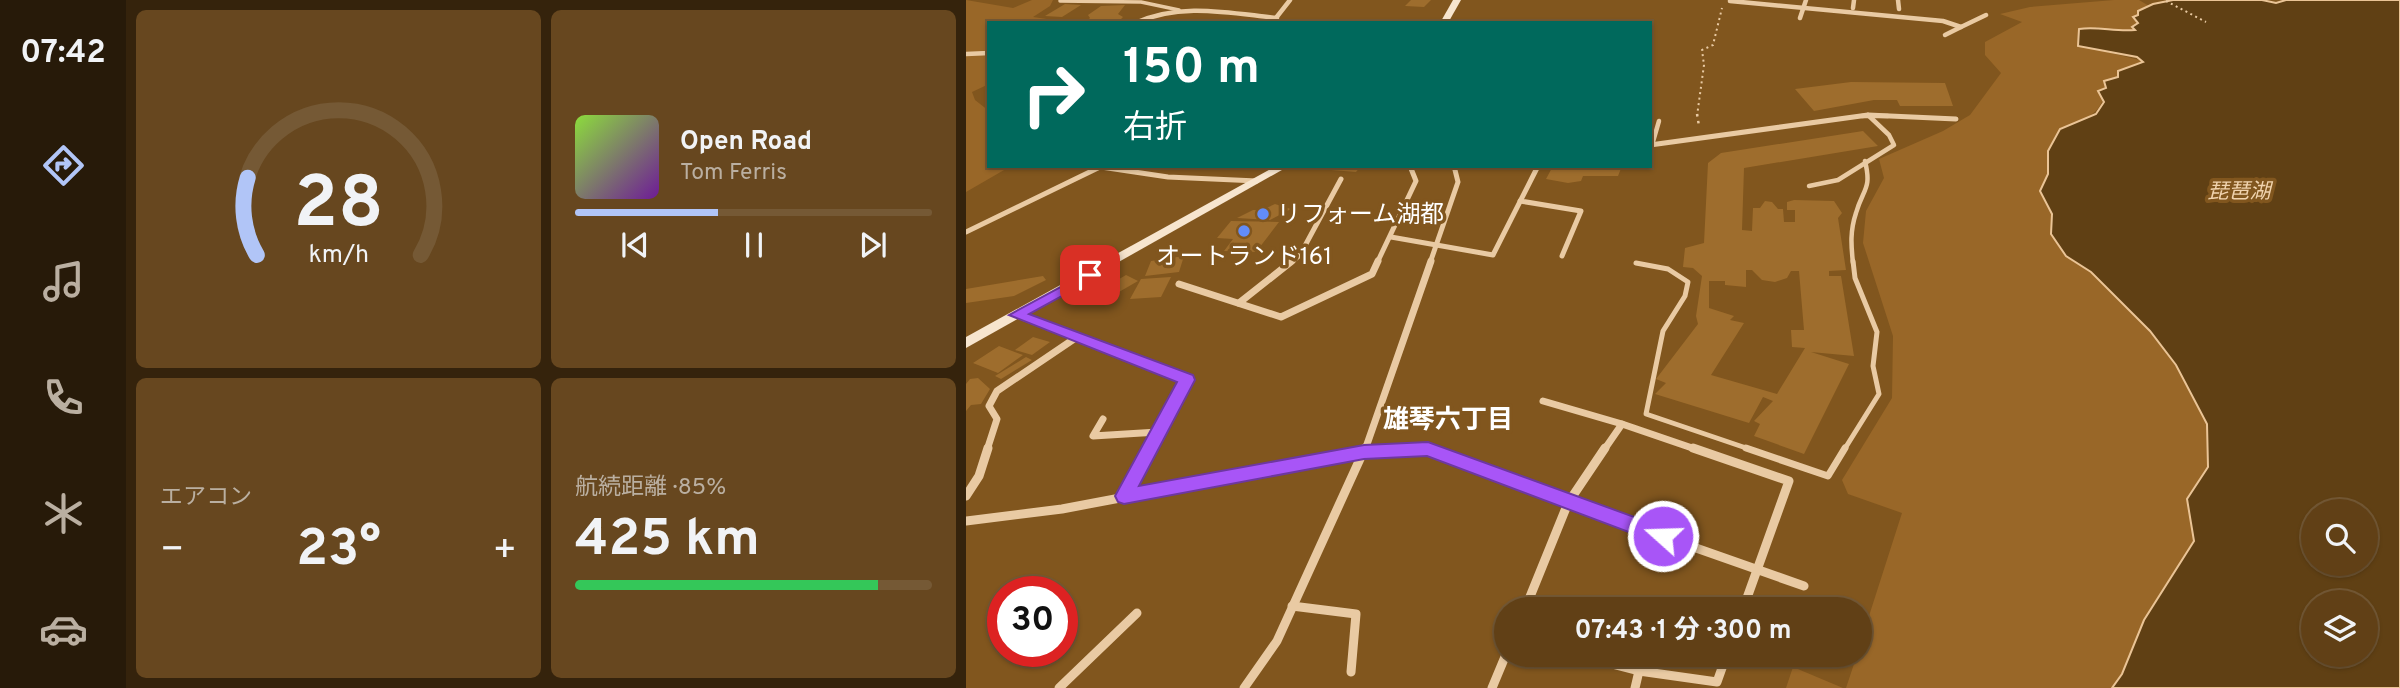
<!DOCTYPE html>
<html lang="ja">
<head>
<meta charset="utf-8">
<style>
	body { margin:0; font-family:Overpass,"Noto Sans JP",sans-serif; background:#67471f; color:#f1f3f6; height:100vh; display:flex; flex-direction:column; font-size:26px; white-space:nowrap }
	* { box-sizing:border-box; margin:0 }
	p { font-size:23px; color:#baafa1 }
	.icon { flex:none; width:38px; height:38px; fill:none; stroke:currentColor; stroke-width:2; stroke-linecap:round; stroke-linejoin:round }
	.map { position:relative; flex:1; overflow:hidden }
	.panel { display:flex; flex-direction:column; gap:10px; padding:10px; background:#35230c; width:840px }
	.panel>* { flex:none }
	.banner { position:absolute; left:21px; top:21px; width:665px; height:147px; border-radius:0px; box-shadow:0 2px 5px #0004,0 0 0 2px #755935; background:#00695c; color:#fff; overflow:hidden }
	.fabs { position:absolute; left:1335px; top:499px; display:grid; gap:14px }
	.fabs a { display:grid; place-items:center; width:77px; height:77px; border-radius:50%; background:#614016; box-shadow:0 2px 5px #0004,0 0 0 2px #755935; font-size:35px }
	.speed { position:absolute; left:21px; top:576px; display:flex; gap:14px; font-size:35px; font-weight:700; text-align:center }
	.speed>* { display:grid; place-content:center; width:91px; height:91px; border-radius:50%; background:#614016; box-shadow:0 2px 5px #0004,0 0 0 2px #755935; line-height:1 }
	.speed .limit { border:10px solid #d22; background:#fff; color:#111 }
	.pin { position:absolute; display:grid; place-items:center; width:60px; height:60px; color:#fff; margin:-30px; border-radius:14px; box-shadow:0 4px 10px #0006 }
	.me { position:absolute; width:77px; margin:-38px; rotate:290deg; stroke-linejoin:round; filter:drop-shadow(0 0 5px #0008) }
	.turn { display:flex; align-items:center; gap:24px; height:147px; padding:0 21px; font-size:32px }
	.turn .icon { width:91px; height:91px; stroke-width:2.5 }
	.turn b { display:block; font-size:49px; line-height:60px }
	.big { font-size:52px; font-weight:700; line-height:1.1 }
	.panel .tile { flex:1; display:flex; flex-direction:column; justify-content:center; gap:10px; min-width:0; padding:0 24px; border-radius:10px; background:#67471f }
	.panel .dial { align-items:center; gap:0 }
	.dial svg { height:182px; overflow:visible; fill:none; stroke:#755935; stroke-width:7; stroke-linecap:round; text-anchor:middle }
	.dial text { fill:#f1f3f6; stroke:none }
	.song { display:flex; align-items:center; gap:21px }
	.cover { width:84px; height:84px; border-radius:10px; background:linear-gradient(135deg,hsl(90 70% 55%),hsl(280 70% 35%)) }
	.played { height:7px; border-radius:4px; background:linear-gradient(90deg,#b1c5f7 40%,#755935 40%) }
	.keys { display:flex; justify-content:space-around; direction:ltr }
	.heat { display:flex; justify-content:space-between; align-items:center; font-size:38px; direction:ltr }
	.charge { height:10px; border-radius:5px; background:linear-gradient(90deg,#34c759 85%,#755935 0) }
	.panel .tiles { flex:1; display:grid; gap:10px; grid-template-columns:repeat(2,1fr) }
	.trip { position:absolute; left:528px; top:597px; width:378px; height:70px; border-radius:35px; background:#614016; box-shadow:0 2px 5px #0004,0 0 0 2px #755935; font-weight:700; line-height:70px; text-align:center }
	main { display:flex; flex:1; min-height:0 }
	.dock { display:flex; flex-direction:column; width:126px; justify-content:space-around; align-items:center; background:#271a09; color:#baafa1 }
	.dock .icon { width:49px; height:49px }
	.dock .on { color:#b1c5f7 }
	.dock b { font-size:32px; color:#f1f3f6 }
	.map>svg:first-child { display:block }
	.green { fill:#996728 }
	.water { fill:#604014; stroke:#eac496; stroke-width:2; fill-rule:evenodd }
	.building { fill:#9e6d2d; fill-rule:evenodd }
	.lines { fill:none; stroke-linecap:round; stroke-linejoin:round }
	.path-far1 { stroke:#e9caa3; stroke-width:2; stroke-dasharray:2 3.5; stroke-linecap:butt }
	.path { stroke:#e9caa3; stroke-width:2.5; stroke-dasharray:2.5 4.5; stroke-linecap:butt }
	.service-far3 { stroke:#e9caa3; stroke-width:3.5 }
	.service-far2 { stroke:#e9caa3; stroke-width:4.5 }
	.service-far1 { stroke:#e9caa3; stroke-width:5 }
	.service { stroke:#e9caa3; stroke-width:7 }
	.minor-far3 { stroke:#e9caa3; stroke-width:4.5 }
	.minor-far2 { stroke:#e9caa3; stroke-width:5 }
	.minor-far1 { stroke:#e9caa3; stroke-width:7 }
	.minor { stroke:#e9caa3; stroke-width:9 }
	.secondary { fill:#f7e5ce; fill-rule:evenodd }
	.route { fill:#a855f7; stroke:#6d37a1; stroke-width:2 }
	.poi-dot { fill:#628cf8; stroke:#81561e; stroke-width:2.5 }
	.labels { text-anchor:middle; stroke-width:7; stroke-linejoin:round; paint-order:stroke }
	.far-water-label { font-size:21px; font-style:italic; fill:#f0d3ae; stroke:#81561e }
	.poi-label { font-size:24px; fill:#fff; stroke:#81561e; text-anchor:start }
	.neighbourhood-label { font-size:26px; font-weight:bold; fill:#fff; stroke:#81561e }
</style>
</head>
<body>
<main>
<nav class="dock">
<b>07:42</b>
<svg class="icon on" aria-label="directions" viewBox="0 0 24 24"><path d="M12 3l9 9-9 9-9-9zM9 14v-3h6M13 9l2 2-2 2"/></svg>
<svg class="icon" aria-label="music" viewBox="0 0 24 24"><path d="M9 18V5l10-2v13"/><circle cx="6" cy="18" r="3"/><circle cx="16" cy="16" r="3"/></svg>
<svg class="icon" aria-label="phone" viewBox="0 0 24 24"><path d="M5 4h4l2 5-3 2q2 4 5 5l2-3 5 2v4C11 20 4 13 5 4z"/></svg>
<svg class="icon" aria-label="climate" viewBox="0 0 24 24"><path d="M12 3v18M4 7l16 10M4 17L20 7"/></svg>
<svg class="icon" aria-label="car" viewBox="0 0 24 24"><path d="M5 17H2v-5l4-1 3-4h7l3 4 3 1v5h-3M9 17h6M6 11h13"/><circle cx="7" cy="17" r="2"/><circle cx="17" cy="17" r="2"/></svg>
</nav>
<section class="panel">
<div class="tiles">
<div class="tile dial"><svg viewBox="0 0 100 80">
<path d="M14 69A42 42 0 1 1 86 69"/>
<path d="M14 69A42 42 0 0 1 10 35" stroke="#b1c5f7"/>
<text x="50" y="56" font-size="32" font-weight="700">28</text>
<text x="50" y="72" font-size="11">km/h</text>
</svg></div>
<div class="tile">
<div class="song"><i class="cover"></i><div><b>Open Road</b><p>Tom Ferris</p></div></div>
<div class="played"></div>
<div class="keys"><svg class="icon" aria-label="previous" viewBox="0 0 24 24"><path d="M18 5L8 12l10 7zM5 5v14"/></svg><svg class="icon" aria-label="pause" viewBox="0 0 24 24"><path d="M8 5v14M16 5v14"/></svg><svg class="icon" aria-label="next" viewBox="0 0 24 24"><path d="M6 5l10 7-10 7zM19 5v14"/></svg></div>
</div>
<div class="tile"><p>エアコン</p>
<div class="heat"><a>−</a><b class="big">23°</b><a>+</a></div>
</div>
<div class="tile"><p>航続距離 · 85%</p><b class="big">425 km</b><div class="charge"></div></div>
</div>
</section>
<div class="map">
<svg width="1434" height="688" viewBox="0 0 1434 688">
	<rect width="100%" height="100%" fill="#81561e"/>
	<!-- green -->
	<g class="green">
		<polygon points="0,0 47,8 66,0 87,0 84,6 67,17 109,23 23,23 23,84 6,92 9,100 23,111 23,166 45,166 0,192"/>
		<path d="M1148,0H1173L1183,6L1173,11L1170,30L1152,31L1130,27L1141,52L1177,61L1152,71L1153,77L1140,88C1136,116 1118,119 1094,129L1082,151V175L1074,191L1086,214L1085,234L1099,255L1125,272L1184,331L1210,365L1241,424L1242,467L1221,499L1228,541L1178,620L1156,674L1146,688H880L891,655L894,654V644L936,513L882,494L876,480L926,398L927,336L897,243L900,211L918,178L913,159L977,131L1004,115L1035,73L1019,55V42L1056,22L1034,14L1064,7Z"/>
		<polygon points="827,667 877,688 820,688"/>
	</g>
	<!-- water -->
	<path class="water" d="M1207,0H1296L1310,3L1320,0H1434V688H1146L1156,674L1178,620L1228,541L1221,499L1242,467L1241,424L1210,365L1184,331L1125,272L1100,256L1085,234L1086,214L1074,191L1082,174V151L1094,129L1130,114L1138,102L1132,91L1140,88L1138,81L1152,77V71L1177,62L1171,57L1112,46L1113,29C1132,26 1149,32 1169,30L1166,27L1172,23L1167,17L1172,15V11L1187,4ZM1348,511H1400V564H1348ZM1348,602H1400V654H1348Z"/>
	<!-- building -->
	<g class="building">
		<polygon points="445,0 465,0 458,7 439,6"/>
		<polygon points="99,4 115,5 96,17 79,16"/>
		<polygon points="159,5 152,14 157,17 154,20 119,23 124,18 122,15 135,6"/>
		<polygon points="885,82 979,83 987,106 934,106 931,100 908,100 848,111 829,89"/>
		<path d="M897,131L912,146L778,168L776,230L786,231L787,208H794L799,201L806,202L812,209H817L818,222H829V210H821V202L828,200L868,201L876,213L872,218L880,270L863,271V276H875L888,356L845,352L883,364L838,454L788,436L794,424L788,421L807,401L797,397L783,423L689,394L700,383L690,379L732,324L730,316L736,276L727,268L717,267L719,248L738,243L742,163L755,153ZM780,270H786L796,280L809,282L821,278L825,271H833L838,330H825L826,347L839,348L811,394L745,375L778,323L764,320L768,316L743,308V281H759V285L780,287Z"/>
		<polygon points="368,166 395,166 390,172 365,170"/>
		<polygon points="587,166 656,166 652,176 617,176 615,181 602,183 580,179"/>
		<polygon points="309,204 325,209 304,220 271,218 287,210 296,210"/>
		<polygon points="265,221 313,222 290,252 258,251 267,239 251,238"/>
		<polygon points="218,256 213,272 179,276 185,261"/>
		<polygon points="160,275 172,281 146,296 133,291"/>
		<polygon points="77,276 80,280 48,296 0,303 0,289"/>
		<polygon points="205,277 195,297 164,299 175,279"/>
		<polygon points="67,337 84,342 66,355 49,350"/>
		<polygon points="33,346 57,355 32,373 7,363"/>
		<polygon points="60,357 66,360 35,379 29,376"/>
		<polygon points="12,378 24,389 15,404 5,405 0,411 0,384 4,379"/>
	</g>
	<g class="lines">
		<!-- path-far1 -->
		<g class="path-far1">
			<polyline points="1200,1 1240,22"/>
			<polyline points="731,116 738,65 736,50 747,45 756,8"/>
		</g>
		<!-- path -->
		<polyline class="path" points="731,114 733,126"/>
		<!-- service-far3 -->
		<polyline class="service-far3" points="94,1 175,2 213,10"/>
		<!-- service-far2 -->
		<g class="service-far2">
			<polyline points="686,145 693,121"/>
			<polyline points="843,186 872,180 928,145 923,135 902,115"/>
			<path d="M887,263C885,245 884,231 890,213C897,188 906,190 899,161"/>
		</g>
		<!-- service-far1 -->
		<g class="service-far1">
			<polyline points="670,263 702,269 722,282 719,296 697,331 680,414 786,450"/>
			<polyline points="878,450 913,394 907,366 911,332 889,278 887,261"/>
		</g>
		<!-- service -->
		<polyline class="service" points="780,448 862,476 879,448"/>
		<!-- minor-far3 -->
		<g class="minor-far3">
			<polyline points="932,0 933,9"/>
			<polyline points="764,1 977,21 995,27 1020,15"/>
			<polyline points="887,8 888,0"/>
			<polyline points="834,18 840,0"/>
			<path d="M169,23C215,2 263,13 311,18"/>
			<polyline points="306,23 324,0"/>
			<polyline points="979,35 995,27"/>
			<polyline points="0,54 23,53"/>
			<polyline points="896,116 922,116"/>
		</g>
		<!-- minor-far2 -->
		<g class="minor-far2">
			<polyline points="684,145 902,115 990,119"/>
			<polyline points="135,167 202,177 291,181"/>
			<polyline points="554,201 615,211 596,256"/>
			<polyline points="0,232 136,166"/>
			<polyline points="425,237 527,255 572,166"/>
			<polyline points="324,263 334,255 375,179"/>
			<polyline points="411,263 450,181 444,166"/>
			<polyline points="464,263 492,182 488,166"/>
		</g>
		<!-- minor-far1 -->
		<g class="minor-far1">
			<polyline points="213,284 315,317 406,274 412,261"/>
			<polyline points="273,303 326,261"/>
			<polyline points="51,315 221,380 183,450"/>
			<polyline points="577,401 656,424 638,450"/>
			<polyline points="137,419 127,436 192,432"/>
			<polyline points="656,424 732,450"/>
			<polyline points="21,450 31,419 23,406 31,391 108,339"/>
			<polyline points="399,450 465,261"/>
			<polyline points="442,450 464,450"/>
		</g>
		<!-- minor -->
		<g class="minor">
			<polyline points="727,448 823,481 777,609"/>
			<polyline points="0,496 13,476 22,448"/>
			<polyline points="158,496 184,448"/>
			<polyline points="0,521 96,509 398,452 462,449 602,503 838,586"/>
			<polyline points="326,606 390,614 385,672"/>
			<polyline points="559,609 602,503 639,448"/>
			<polyline points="607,654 673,671 751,682 761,654"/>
			<polyline points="93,688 171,613"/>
			<polyline points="278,688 311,641 399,448"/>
			<polyline points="526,688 541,652"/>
			<polyline points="669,688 673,671"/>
		</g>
		<!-- secondary -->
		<g class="secondary">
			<polygon points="487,0 495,0 482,23 474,23"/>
			<polygon points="310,166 323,166 0,348 0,337"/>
		</g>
	</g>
	<!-- route -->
	<polygon class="route" points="124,271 129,272 129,278 63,314 227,375 229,380 173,486 398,445 462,442 704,530 707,536 704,542 697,545 461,456 398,459 158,504 152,502 149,496 211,382 43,315"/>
	<!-- markers -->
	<g class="poi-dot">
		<circle cx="297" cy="214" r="7"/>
		<circle cx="278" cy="231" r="7"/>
	</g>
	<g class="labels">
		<!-- far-water labels -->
		<g class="far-water-label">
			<text x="1273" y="198">琵琶湖</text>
		</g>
		<!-- poi labels -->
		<g class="poi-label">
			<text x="311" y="222">リフォーム湖都</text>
			<text x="278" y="264" text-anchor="middle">オートランド161</text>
		</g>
		<!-- neighbourhood labels -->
		<g class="neighbourhood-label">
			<text x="482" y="428">雄琴六丁目</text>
		</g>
	</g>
</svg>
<div class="fabs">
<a><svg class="icon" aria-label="search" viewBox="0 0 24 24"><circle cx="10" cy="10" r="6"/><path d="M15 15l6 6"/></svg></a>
<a><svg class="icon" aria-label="layers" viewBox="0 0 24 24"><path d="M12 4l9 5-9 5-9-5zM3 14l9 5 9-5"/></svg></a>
</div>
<div class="speed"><div class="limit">30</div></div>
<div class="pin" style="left:124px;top:275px;background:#d93025"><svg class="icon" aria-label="arrive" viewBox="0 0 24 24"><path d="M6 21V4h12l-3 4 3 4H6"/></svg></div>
<svg class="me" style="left:697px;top:536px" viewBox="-20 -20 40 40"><circle r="17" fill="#a855f7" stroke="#fff" stroke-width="3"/><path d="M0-11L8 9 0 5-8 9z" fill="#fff"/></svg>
<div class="trip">07:43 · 1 分 · 300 m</div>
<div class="banner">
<div class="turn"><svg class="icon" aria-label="right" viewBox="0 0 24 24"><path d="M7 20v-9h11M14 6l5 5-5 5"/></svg><div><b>150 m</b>右折</div></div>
</div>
</div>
</main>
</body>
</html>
